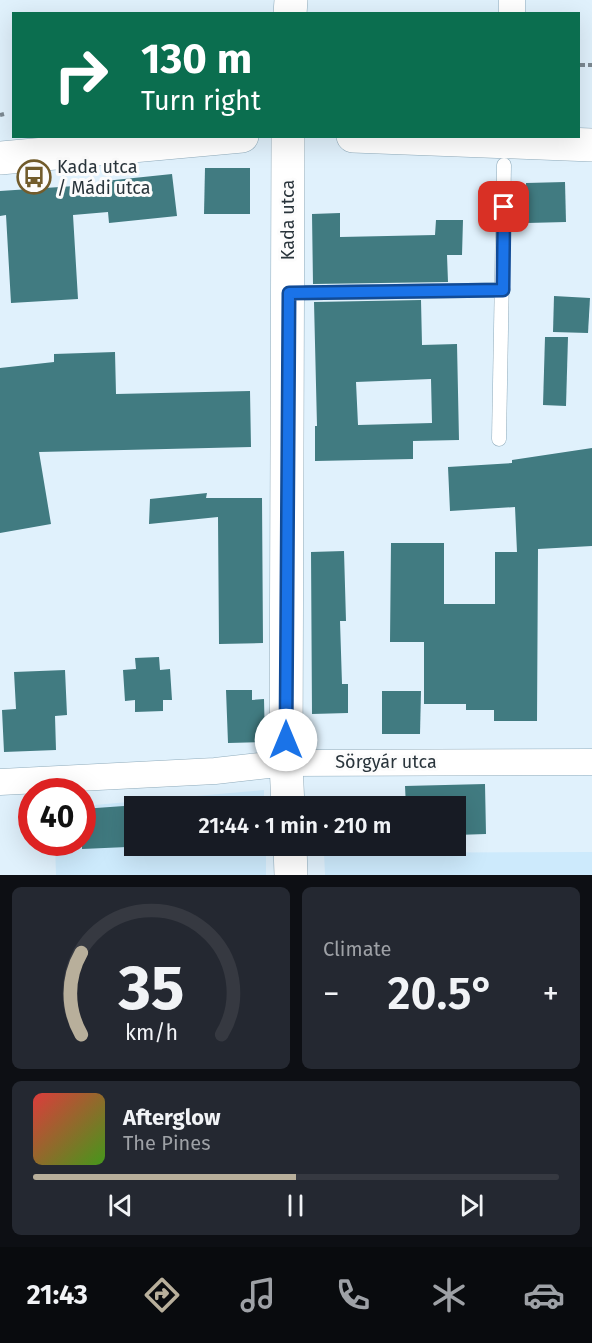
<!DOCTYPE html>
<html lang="en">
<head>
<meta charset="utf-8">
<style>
	body { margin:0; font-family:"Fira Sans",sans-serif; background:#242831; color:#f1f3f6; height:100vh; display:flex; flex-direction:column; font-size:22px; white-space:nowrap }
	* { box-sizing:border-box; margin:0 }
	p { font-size:20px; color:#9ea1a6 }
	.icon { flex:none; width:33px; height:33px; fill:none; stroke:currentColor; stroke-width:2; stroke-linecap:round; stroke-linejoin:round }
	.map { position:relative; height:875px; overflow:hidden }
	.drawer { display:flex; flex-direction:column; gap:12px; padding:12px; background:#0d0f14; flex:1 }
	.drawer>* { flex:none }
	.banner { position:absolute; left:12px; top:12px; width:568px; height:126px; border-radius:0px; box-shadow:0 6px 24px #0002; background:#0b6e4f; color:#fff; overflow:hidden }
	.speed { position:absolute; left:18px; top:778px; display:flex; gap:12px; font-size:30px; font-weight:700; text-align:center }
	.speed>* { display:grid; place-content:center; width:78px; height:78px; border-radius:50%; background:#171b24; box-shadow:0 6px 24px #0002; line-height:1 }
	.speed .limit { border:9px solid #d22; background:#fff; color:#111 }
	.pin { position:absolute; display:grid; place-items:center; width:51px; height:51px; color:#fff; margin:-26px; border-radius:12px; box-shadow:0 3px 9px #0006 }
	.me { position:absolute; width:66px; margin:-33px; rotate:0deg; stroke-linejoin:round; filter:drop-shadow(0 0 4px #0008) }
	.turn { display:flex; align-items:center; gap:21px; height:126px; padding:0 30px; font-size:27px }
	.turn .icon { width:78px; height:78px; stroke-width:2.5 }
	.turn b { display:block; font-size:42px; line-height:51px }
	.big { font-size:45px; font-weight:600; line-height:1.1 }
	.drawer .card { flex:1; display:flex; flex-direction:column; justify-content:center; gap:9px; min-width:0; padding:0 21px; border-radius:9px; background:#242831 }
	.drawer .dial { align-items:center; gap:0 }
	.dial svg { height:156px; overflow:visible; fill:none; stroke:#363941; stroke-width:7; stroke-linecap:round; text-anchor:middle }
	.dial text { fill:#f1f3f6; stroke:none }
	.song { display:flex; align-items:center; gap:18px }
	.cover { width:72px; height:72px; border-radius:9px; background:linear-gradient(135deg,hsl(0 70% 55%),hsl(100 70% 35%)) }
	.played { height:6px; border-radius:3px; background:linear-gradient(90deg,#b8af9b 50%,#363941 50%) }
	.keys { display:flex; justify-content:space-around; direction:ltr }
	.heat { display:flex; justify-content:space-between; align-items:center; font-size:33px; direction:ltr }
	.drawer .tiles { flex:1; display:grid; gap:12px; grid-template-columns:1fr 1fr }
	.card:last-child { grid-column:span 2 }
	.trip { position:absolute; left:124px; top:796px; width:342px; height:60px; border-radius:0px; background:#171b24; box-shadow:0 6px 24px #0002; font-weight:600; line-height:60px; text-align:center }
	.tab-bar { display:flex; height:96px; justify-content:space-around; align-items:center; background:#090b0e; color:#9ea1a6 }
	.tab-bar .icon { width:42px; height:42px }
	.tab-bar .current { color:#b8af9b }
	.tab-bar b { font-size:27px; color:#f1f3f6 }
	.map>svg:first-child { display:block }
	.built { fill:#cdeafc }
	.building { fill:#417b81; fill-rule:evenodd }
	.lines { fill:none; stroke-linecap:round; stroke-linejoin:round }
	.lane-casing { stroke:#90acbc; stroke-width:15 }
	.street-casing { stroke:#90acbc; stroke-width:27 }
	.secondary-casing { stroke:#90acbc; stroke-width:34 }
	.path { stroke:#7c8992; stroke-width:4; stroke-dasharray:6 3; stroke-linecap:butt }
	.lane { stroke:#fff; stroke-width:14 }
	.street { stroke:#fff; stroke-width:26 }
	.secondary { stroke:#fff; stroke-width:33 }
	.route-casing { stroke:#114b97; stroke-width:15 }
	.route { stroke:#1a73e8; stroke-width:10 }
	.labels { text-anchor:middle; stroke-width:6; stroke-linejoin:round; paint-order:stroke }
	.poi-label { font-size:18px; fill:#29343b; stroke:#fcfcfc; text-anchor:start }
	.street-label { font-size:18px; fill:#29343b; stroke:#fcfcfc }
</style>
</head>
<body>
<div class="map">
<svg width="592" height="875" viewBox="0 0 592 875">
	<rect width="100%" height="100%" fill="#e0f1fc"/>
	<!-- built -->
	<g class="built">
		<polygon points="264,790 264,807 135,807 135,846 266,846 266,875 56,875 55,843 82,843 83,806"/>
		<polygon points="592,852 592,875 325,875 324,853"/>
	</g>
	<!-- building -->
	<g class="building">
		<polygon points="205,168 250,168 250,214 204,214"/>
		<polygon points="172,174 177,216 109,223 108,212 73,215 78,299 11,303 6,215 0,216 0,191 105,184 105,181"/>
		<polygon points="565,182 566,222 527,223 526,183"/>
		<polygon points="340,213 340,237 435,235 436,220 463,220 462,255 447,255 448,282 313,284 312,214"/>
		<polygon points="554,296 590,298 588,333 553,332"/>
		<path d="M421,300L422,345L457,344L459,440L413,441V459L315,461V426H317L314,302ZM431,379L432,423L358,425L356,382Z"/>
		<polygon points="545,337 568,337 566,406 543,405"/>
		<polygon points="115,352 116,394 250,391 251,447 39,452 51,524 0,533 0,368 54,362 54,354"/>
		<polygon points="592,448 592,546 538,549 537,721 494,721 494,710 466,710 466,704 424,704 424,642 390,642 391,543 444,543 444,604 495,604 495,552 517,552 515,507 450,511 448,467 512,463 512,460"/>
		<polygon points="207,493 206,498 262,498 263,643 219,644 218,517 149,524 150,499"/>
		<polygon points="344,551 346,621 340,621 342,684 348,684 348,713 312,714 311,552"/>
		<polygon points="159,657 160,670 170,669 172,700 163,700 163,711 135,712 135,700 125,701 123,670 136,669 135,658"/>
		<polygon points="65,670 67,715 55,716 56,750 4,752 2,710 16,709 14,672"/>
		<polygon points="226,690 252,690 252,700 264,699 265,742 228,743"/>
		<polygon points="382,691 421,691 420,734 382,734"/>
		<polygon points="485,784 486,834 456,835 456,807 406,807 405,786"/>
		<polygon points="124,806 127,847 82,849 82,809"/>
	</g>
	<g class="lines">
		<!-- lane casing -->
		<g class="lane-casing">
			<g id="lane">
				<polyline points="289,293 503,290"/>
				<polyline points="499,439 504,165"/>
			</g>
		</g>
		<!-- street casing -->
		<g class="street-casing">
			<g id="street">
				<polyline points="512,0 512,14"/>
				<polyline points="0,782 215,771 286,763 592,762"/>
			</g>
		</g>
		<!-- secondary casing -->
		<g class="secondary-casing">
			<g id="secondary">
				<polyline points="290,14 291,0"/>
				<polyline points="353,136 592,145"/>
				<polyline points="0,158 242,136"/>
				<polyline points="288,807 286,763 288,136"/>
				<polyline points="290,846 291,875"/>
			</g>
		</g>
		<!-- path -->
		<g class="path">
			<polyline points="579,65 592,65"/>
			<polyline points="0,115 4,114"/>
		</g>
		<!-- lane -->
		<use href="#lane" class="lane"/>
		<!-- street -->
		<use href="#street" class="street"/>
		<!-- secondary -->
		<use href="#secondary" class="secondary"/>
	</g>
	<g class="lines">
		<!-- route casing -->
		<g class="route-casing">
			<polyline id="route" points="286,740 289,293 503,290 504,207"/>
		</g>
		<!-- route -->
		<use href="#route" class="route"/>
	</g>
	<!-- icons -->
	<defs>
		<g id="bus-ring" transform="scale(1.725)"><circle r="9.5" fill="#fcfcfc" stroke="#725c2c" stroke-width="1.5"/><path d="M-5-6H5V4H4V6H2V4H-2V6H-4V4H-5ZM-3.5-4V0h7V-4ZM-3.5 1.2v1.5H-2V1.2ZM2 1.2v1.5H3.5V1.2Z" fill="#725c2c"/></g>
	</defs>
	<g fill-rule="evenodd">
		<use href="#bus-ring" x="34" y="177"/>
	</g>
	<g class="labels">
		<!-- poi labels -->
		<g class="poi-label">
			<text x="57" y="173">Kada utca<tspan x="57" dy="21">/ Mádi utca</tspan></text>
		</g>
		<!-- street labels -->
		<g class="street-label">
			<text transform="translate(288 220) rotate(-90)" y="6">Kada utca</text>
			<text x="386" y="768">Sörgyár utca</text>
		</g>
	</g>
</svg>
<div class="speed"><div class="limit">40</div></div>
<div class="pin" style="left:504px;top:207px;background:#d93025"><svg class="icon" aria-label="arrive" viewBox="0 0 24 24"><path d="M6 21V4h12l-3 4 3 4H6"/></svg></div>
<svg class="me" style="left:286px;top:740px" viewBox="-20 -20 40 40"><circle r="19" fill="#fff"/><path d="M0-13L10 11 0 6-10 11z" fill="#1a73e8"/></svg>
<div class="trip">21:44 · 1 min · 210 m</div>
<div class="banner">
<div class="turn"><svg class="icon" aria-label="right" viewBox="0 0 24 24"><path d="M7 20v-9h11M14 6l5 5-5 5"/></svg><div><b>130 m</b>Turn right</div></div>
</div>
</div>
<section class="drawer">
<div class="tiles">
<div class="card dial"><svg viewBox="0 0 100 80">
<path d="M14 69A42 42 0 1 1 86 69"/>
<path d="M14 69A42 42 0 0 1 14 27" stroke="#b8af9b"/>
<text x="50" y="56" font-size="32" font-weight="700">35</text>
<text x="50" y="72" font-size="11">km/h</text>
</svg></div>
<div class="card"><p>Climate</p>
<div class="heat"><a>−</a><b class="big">20.5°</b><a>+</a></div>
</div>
<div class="card">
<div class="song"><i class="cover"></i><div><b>Afterglow</b><p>The Pines</p></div></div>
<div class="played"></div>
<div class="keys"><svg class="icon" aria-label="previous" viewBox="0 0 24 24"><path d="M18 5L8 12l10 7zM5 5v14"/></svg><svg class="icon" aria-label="pause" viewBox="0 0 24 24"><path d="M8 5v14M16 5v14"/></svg><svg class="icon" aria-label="next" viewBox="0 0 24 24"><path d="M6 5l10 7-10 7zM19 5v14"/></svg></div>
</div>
</div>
</section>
<nav class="tab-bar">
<b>21:43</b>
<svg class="icon current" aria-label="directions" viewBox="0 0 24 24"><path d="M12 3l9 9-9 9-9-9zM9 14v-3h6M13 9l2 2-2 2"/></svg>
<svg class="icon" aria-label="music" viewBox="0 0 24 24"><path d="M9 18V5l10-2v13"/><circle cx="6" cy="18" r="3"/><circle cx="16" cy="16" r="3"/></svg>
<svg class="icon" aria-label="phone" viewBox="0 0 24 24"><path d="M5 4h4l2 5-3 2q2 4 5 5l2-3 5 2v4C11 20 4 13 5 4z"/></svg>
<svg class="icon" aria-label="climate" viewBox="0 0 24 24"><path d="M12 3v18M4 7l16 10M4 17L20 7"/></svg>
<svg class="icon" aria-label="car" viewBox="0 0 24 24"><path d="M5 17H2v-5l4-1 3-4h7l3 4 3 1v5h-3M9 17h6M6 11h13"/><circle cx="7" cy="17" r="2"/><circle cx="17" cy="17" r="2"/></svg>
</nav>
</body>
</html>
